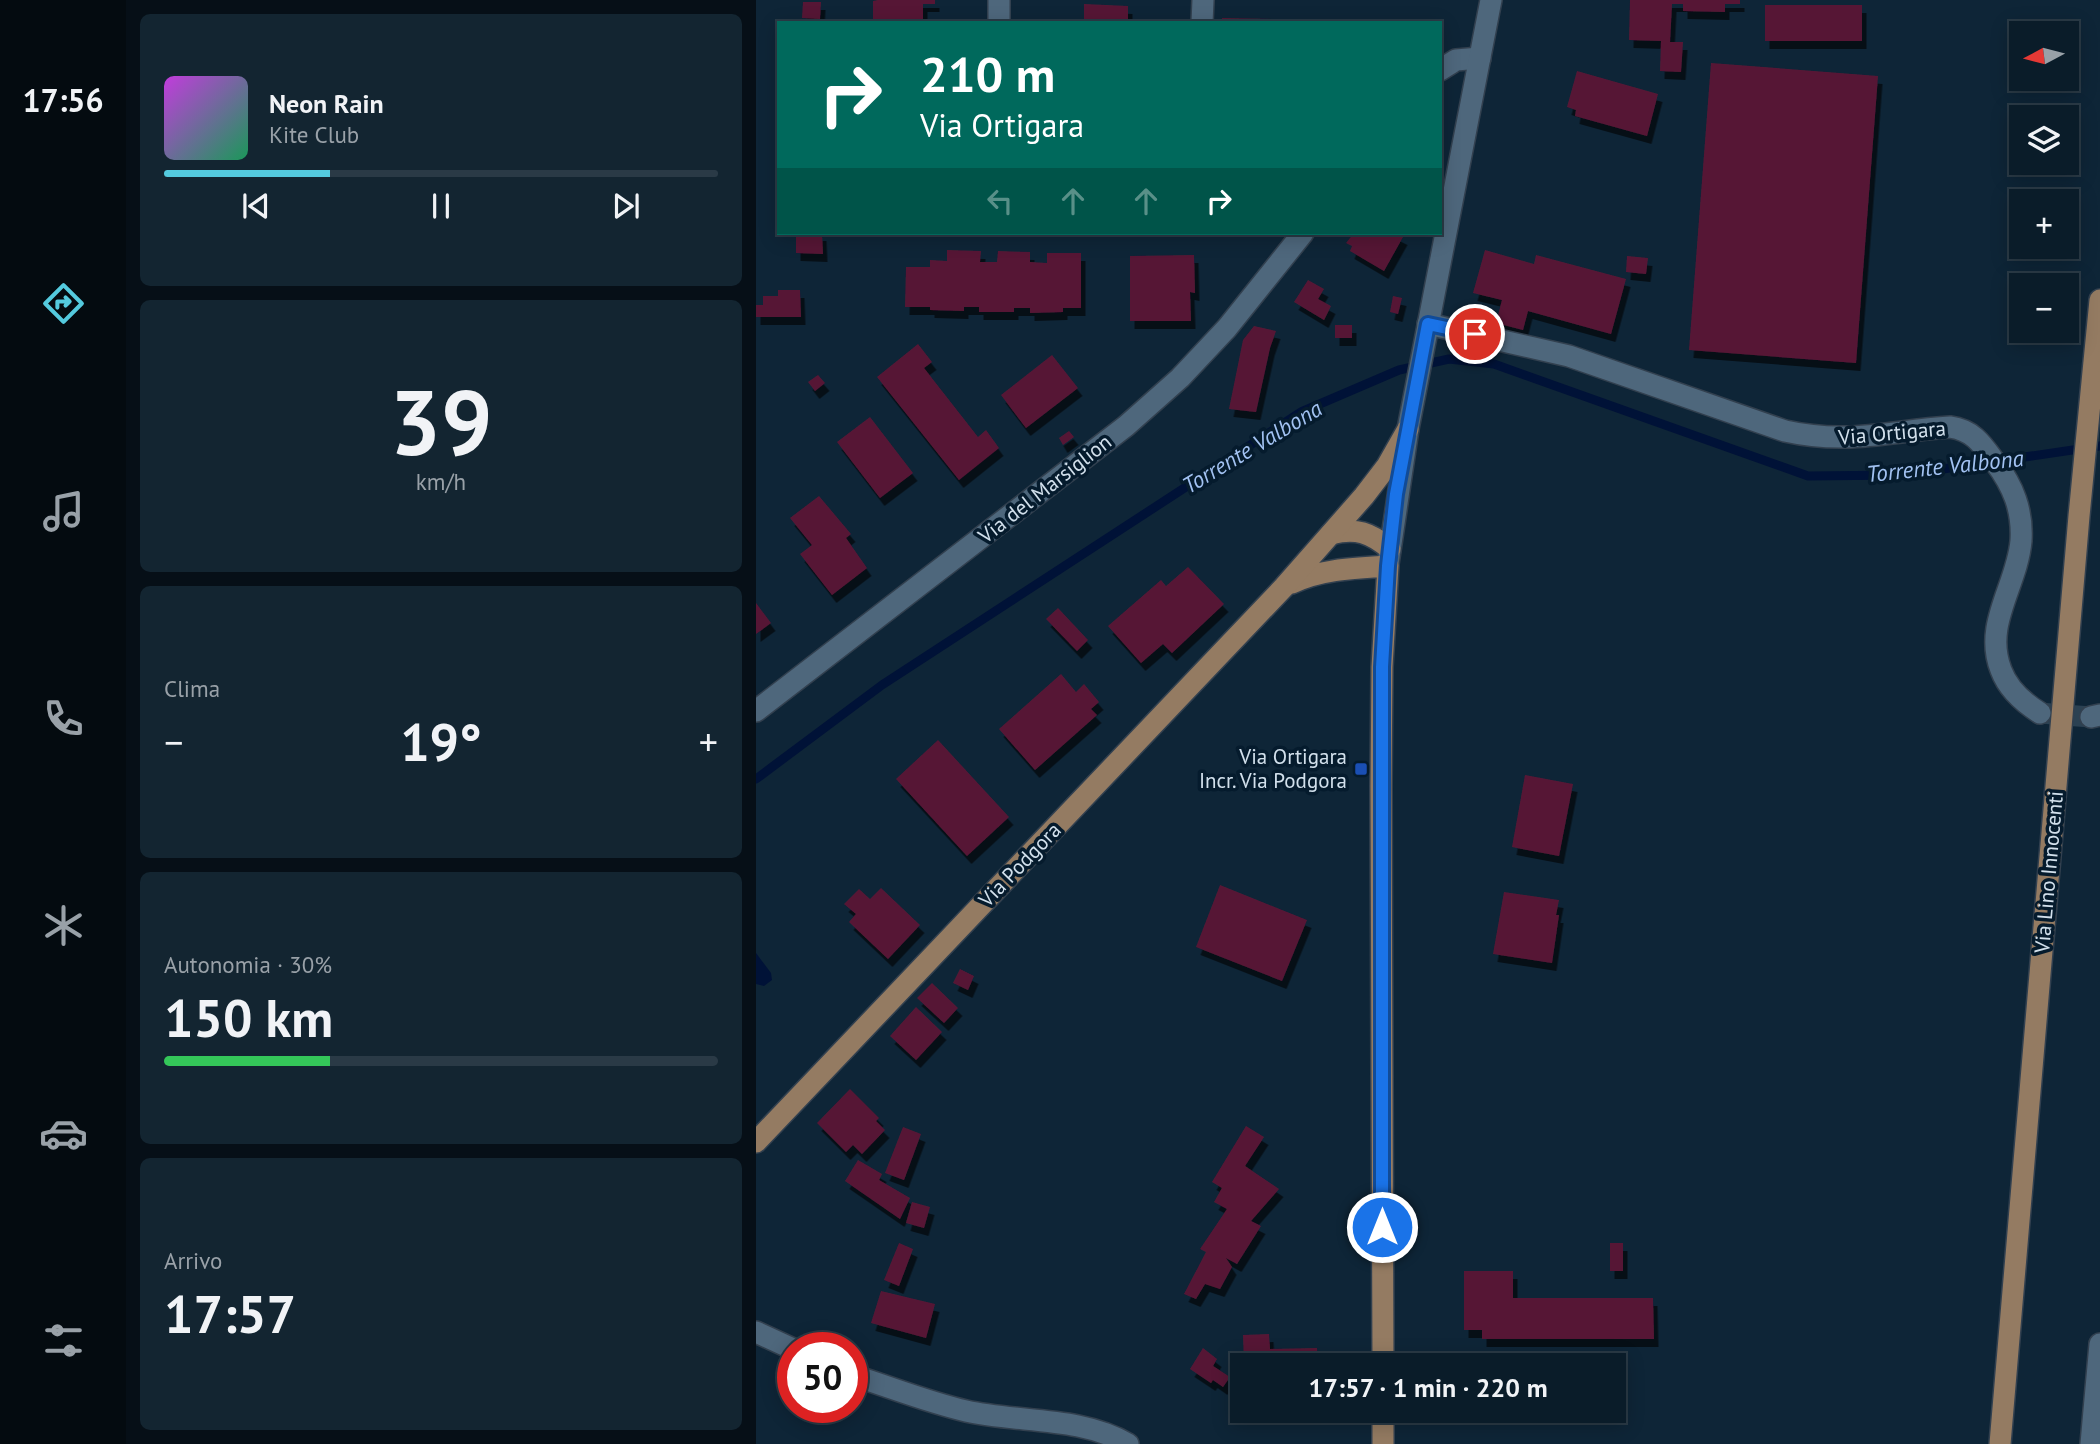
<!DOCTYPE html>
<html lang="it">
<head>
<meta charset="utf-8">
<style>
	body { margin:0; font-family:"PT Sans",sans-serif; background:#132531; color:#f1f3f6; height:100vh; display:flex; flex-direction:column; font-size:26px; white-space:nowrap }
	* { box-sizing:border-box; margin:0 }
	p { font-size:23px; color:#99a1a8 }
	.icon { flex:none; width:38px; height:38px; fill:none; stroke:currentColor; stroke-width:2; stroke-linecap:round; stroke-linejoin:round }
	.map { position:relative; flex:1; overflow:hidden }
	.drawer { display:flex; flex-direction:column; gap:14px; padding:14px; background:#060f17; width:630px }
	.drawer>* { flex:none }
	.hud { position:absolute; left:21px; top:21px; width:665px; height:214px; border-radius:0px; box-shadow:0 4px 18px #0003,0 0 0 2px #2a3a46; background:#00695c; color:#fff; overflow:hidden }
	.needle { width:46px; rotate:263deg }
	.controls { position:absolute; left:1253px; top:21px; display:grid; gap:14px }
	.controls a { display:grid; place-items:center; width:70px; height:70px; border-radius:0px; background:#0a1c29; box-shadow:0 4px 18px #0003,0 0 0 2px #2a3a46; font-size:35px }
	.speed { position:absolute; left:21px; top:1332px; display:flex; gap:14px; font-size:35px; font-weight:700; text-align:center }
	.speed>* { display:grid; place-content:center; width:91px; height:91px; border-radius:50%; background:#0a1c29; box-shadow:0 4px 18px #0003,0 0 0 2px #2a3a46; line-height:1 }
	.speed .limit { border:10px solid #d22; background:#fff; color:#111 }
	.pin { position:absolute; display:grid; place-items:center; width:60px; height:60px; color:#fff; margin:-30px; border:4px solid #fff; border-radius:50%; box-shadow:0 2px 7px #0007 }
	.me { position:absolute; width:77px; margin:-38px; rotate:0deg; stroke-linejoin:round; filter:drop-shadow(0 0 5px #0008) }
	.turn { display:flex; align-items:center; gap:24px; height:147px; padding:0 28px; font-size:32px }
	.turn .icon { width:91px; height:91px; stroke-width:2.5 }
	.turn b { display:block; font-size:49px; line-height:60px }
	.lanes { display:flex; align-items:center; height:66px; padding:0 28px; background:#0003; justify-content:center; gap:35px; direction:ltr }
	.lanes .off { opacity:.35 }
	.big { font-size:52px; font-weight:600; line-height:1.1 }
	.drawer .tile { flex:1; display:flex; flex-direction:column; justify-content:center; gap:10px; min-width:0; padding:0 24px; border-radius:10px; background:#132531 }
	.drawer .dial { align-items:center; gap:0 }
	.dial b { font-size:91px; line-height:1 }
	.song { display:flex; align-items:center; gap:21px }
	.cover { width:84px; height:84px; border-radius:10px; background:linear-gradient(135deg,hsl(290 70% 55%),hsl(150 70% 35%)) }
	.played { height:7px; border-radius:4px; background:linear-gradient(90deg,#54cade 30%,#2a3a46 30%) }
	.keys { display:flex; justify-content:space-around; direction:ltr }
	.heat { display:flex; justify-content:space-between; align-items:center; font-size:38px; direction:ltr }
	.charge { height:10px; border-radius:5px; background:linear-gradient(90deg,#34c759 30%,#2a3a46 0) }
	.trip { position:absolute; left:474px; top:1353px; width:396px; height:70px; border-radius:0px; background:#0a1c29; box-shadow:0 4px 18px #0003,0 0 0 2px #2a3a46; font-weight:600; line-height:70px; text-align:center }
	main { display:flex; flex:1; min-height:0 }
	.tabs { display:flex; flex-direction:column; width:126px; justify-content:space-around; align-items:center; background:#040b10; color:#99a1a8 }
	.tabs .icon { width:49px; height:49px }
	.tabs .current { color:#54cade }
	.tabs b { font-size:32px; color:#f1f3f6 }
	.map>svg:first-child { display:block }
	.water { fill:#001237 }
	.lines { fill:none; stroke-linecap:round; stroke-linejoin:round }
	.stream { stroke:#001237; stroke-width:9 }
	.building { fill:#571835; filter:url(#shadow) }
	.minor-tunnel { stroke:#2b4152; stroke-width:21; stroke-dasharray:21 10; stroke-linecap:butt }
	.minor-casing { stroke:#32404f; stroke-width:24 }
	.major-casing { stroke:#32404f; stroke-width:24 }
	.minor { stroke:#4e677c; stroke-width:21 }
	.major { stroke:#947b62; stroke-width:21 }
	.route-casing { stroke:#114b97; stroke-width:18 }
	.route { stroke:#1a73e8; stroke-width:12 }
	.transit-dot { fill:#1a4fb4; stroke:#051b2d; stroke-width:2.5 }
	.labels { text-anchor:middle; stroke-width:7; stroke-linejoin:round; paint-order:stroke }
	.street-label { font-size:21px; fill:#d2e0ec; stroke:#051b2d }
	.poi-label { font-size:21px; fill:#d2e0ec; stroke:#051b2d; text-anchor:end }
	.water-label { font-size:23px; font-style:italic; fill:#a2c2f2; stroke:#051b2d }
</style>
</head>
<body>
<main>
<nav class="tabs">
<b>17:56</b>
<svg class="icon current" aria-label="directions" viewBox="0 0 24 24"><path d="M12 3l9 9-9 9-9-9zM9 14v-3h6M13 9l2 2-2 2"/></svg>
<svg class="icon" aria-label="music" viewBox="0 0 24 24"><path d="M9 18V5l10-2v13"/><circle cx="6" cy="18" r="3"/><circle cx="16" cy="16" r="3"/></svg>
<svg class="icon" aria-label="phone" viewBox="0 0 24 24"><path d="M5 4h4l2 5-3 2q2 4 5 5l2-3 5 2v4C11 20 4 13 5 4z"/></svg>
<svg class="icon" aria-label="climate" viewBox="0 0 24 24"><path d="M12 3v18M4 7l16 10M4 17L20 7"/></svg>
<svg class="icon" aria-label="car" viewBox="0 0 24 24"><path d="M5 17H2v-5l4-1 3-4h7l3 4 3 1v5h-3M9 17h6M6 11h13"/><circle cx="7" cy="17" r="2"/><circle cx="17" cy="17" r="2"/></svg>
<svg class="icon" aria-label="filters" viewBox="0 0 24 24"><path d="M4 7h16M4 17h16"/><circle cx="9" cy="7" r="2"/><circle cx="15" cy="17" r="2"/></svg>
</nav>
<section class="drawer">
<div class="tile">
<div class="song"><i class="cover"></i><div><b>Neon Rain</b><p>Kite Club</p></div></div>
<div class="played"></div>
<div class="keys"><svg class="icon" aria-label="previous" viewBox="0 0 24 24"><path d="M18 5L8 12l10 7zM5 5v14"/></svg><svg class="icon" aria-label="pause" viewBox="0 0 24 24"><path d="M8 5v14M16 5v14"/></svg><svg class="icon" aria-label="next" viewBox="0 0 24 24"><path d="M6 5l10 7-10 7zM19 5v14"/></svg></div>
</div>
<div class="tile dial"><b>39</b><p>km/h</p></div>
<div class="tile"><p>Clima</p>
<div class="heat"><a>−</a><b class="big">19°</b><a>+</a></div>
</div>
<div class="tile"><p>Autonomia · 30%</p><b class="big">150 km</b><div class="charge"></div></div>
<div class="tile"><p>Arrivo</p><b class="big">17:57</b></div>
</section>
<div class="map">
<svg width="1344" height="1444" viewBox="0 0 1344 1444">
	<defs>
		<filter id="shadow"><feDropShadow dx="4.5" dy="8" stdDeviation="0" flood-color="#0009"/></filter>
	</defs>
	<rect width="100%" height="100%" fill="#0e2537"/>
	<!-- water -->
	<polygon class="water" points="0,953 15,973 16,980 8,986 0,984"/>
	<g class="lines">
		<!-- stream -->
		<polyline class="stream" points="0,779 126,685 545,412 643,370 693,359 738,364 1052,476 1146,475 1344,446"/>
	</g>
	<!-- building -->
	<g class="building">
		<polygon points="122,0 179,0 179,4 167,4 167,23 117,23 117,1"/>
		<polygon points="874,0 984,0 984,4 969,4 969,12 927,11 927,4 916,4 914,42 927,42 925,72 904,71 905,41 873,40"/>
		<polygon points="47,2 65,2 64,19 46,18"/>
		<polygon points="328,4 372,6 372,23 328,23"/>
		<rect x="1009" y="5" width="97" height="36"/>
		<polygon points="466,18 516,19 516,23 466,23"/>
		<polygon points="955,63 1122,76 1100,363 933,350"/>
		<polygon points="821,71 902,94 891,136 819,116 820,110 811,107"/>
		<polygon points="40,233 66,233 67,254 40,253"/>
		<polygon points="598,233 602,235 604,233 639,233 647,237 628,271 594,251 596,246 590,243"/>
		<polygon points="191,250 225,251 224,262 241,262 242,251 274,252 274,262 291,263 291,253 325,253 325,308 307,308 307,312 274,313 274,308 258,308 258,312 223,312 223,307 208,307 208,311 174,310 174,307 149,307 150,267 174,267 174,260 191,261"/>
		<polygon points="729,250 778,264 780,255 870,279 855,334 772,311 767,330 740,323 746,300 717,293"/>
		<polygon points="438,255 439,293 434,292 435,321 374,321 374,256"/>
		<polygon points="871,256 892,258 890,274 870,272"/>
		<polygon points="552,280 568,289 562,299 575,306 568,320 538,302"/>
		<polygon points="22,290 44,290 45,317 0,317 0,305 7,305 7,296 22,296"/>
		<polygon points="637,296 646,298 642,314 634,312"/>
		<polygon points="711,312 739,318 737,328 709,322"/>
		<rect x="579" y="325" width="17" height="13"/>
		<polygon points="498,326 520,331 514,348 500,412 473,409 487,340"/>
		<polygon points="162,344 176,362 168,368 222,437 230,430 243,448 203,480 121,377"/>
		<polygon points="296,355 322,388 270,428 245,395"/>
		<polygon points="62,375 69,383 59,391 52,382"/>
		<polygon points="114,417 157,473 124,498 81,442"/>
		<polygon points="313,431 318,437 307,445 303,438"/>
		<polygon points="63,496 95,534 90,538 111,568 76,595 44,554 56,545 34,518"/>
		<polygon points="432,567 468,604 416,653 407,644 385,663 352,626 405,580 410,586"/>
		<polygon points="0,603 15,623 0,634"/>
		<polygon points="302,608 332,640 321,651 290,619"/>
		<polygon points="305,674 320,692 328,684 343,702 335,709 341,715 279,770 243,729"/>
		<polygon points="182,740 253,817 211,856 140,779"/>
		<polygon points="769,775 817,784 803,856 756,847"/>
		<polygon points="464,885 551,920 526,981 440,947"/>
		<polygon points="125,888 164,925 132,959 93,922 100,914 88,904 103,889 114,899"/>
		<polygon points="748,892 803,900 800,915 803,915 796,963 737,954"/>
		<polygon points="204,969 218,976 212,990 197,983"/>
		<polygon points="176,983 202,1008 188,1023 161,998"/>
		<polygon points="160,1007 186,1032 160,1060 134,1036"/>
		<polygon points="94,1089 123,1118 120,1121 129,1130 106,1154 97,1145 90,1152 61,1123"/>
		<polygon points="490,1126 508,1137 489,1166 523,1189 495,1221 505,1226 481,1264 470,1258 476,1267 464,1289 449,1284 440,1299 428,1294 450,1252 444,1249 471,1209 458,1202 466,1188 456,1182"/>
		<polygon points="147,1127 165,1134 148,1180 129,1173"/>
		<polygon points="102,1160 126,1174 123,1180 154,1198 144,1219 89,1181"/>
		<polygon points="156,1202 174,1207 168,1228 150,1223"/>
		<polygon points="143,1243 157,1249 143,1286 128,1280"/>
		<rect x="854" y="1243" width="13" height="28"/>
		<polygon points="708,1271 757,1271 757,1298 897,1298 898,1339 726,1339 726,1330 708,1330"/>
		<polygon points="125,1291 179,1304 170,1338 115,1323"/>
		<polygon points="513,1334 514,1349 561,1348 562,1365 488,1365 487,1335"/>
		<polygon points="447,1348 461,1359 457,1366 474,1377 467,1387 457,1380 455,1383 434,1369"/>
	</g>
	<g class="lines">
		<!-- minor-tunnel -->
		<polyline class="minor-tunnel" points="1284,713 1335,717"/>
		<!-- minor casing -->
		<g class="minor-casing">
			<g id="minor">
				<polyline points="243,23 243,0"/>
				<polyline points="446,23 447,0"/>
				<polyline points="684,70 700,60 724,58"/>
				<path d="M672,324L813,356L1029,431C1092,445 1133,431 1194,427C1217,430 1226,444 1239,462C1257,486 1267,510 1265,541C1261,586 1227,624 1245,670C1252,689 1268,703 1284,713"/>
				<polyline points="632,564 652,429 735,0"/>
				<polyline points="0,711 370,426 424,378 471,328 547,233"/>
				<polyline points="1335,717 1344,715"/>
				<polyline points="0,1332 37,1349"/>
				<path d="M96,1375C134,1387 171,1402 210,1411C263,1423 324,1416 372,1444"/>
				<polyline points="1335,1444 1344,1344"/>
			</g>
		</g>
		<!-- major casing -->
		<g class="major-casing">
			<g id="major">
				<path d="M575,534C600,527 615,533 634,549"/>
				<path d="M536,583C565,569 599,568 632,566L626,667L625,786L627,1365"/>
				<polyline points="0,1142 528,587 608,496 631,466 652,429"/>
				<polyline points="627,1410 627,1444"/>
				<polyline points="1244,1444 1323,516 1344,300"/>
			</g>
		</g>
		<!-- minor -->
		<use href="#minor" class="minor"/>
		<!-- major -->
		<use href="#major" class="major"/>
	</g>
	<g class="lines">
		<!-- route casing -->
		<g class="route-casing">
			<polyline id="route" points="626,1227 626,667 632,566 640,494 672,324 719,334"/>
		</g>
		<!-- route -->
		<use href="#route" class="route"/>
	</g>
	<!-- markers -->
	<rect class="transit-dot" x="598" y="762" width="14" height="14" rx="3.5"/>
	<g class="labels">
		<!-- street labels -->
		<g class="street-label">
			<text transform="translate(1136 433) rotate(-5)" y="7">Via Ortigara</text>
			<text transform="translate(289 489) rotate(-38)" y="7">Via del Marsiglion</text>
			<text transform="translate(264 865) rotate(-46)" y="7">Via Podgora</text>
			<text transform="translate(1293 872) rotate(-85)" y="7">Via Lino Innocenti</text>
		</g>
		<!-- poi labels -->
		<g class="poi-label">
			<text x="591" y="764">Via Ortigara<tspan x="591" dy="24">Incr. Via Podgora</tspan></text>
		</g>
		<!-- water labels -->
		<g class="water-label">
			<text transform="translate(496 447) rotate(-31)" y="8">Torrente Valbona</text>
			<text transform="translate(1189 466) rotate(-6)" y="8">Torrente Valbona</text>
		</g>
	</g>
</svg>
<div class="controls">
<a><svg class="needle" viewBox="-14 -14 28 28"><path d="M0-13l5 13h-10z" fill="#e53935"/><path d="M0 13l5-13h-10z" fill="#99a1a8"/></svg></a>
<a><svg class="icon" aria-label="layers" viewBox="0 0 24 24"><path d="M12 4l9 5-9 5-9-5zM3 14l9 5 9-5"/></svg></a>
<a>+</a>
<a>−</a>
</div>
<div class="speed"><div class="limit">50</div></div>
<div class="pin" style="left:719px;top:334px;background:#d93025"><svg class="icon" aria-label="arrive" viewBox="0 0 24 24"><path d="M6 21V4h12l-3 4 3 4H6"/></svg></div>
<svg class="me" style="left:626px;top:1227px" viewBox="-20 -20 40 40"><circle r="17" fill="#1a73e8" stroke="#fff" stroke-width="3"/><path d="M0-11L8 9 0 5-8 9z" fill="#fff"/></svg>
<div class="trip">17:57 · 1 min · 220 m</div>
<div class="hud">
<div class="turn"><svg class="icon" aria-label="right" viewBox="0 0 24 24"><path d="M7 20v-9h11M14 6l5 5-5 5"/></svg><div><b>210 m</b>Via Ortigara</div></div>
<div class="lanes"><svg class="icon off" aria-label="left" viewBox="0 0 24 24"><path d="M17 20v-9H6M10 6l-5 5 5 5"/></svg><svg class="icon off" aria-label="ahead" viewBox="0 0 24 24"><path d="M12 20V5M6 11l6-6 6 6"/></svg><svg class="icon off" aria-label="ahead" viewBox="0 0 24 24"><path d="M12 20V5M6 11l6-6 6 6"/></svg><svg class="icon" aria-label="right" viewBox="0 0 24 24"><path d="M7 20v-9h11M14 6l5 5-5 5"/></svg></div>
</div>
</div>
</main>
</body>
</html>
